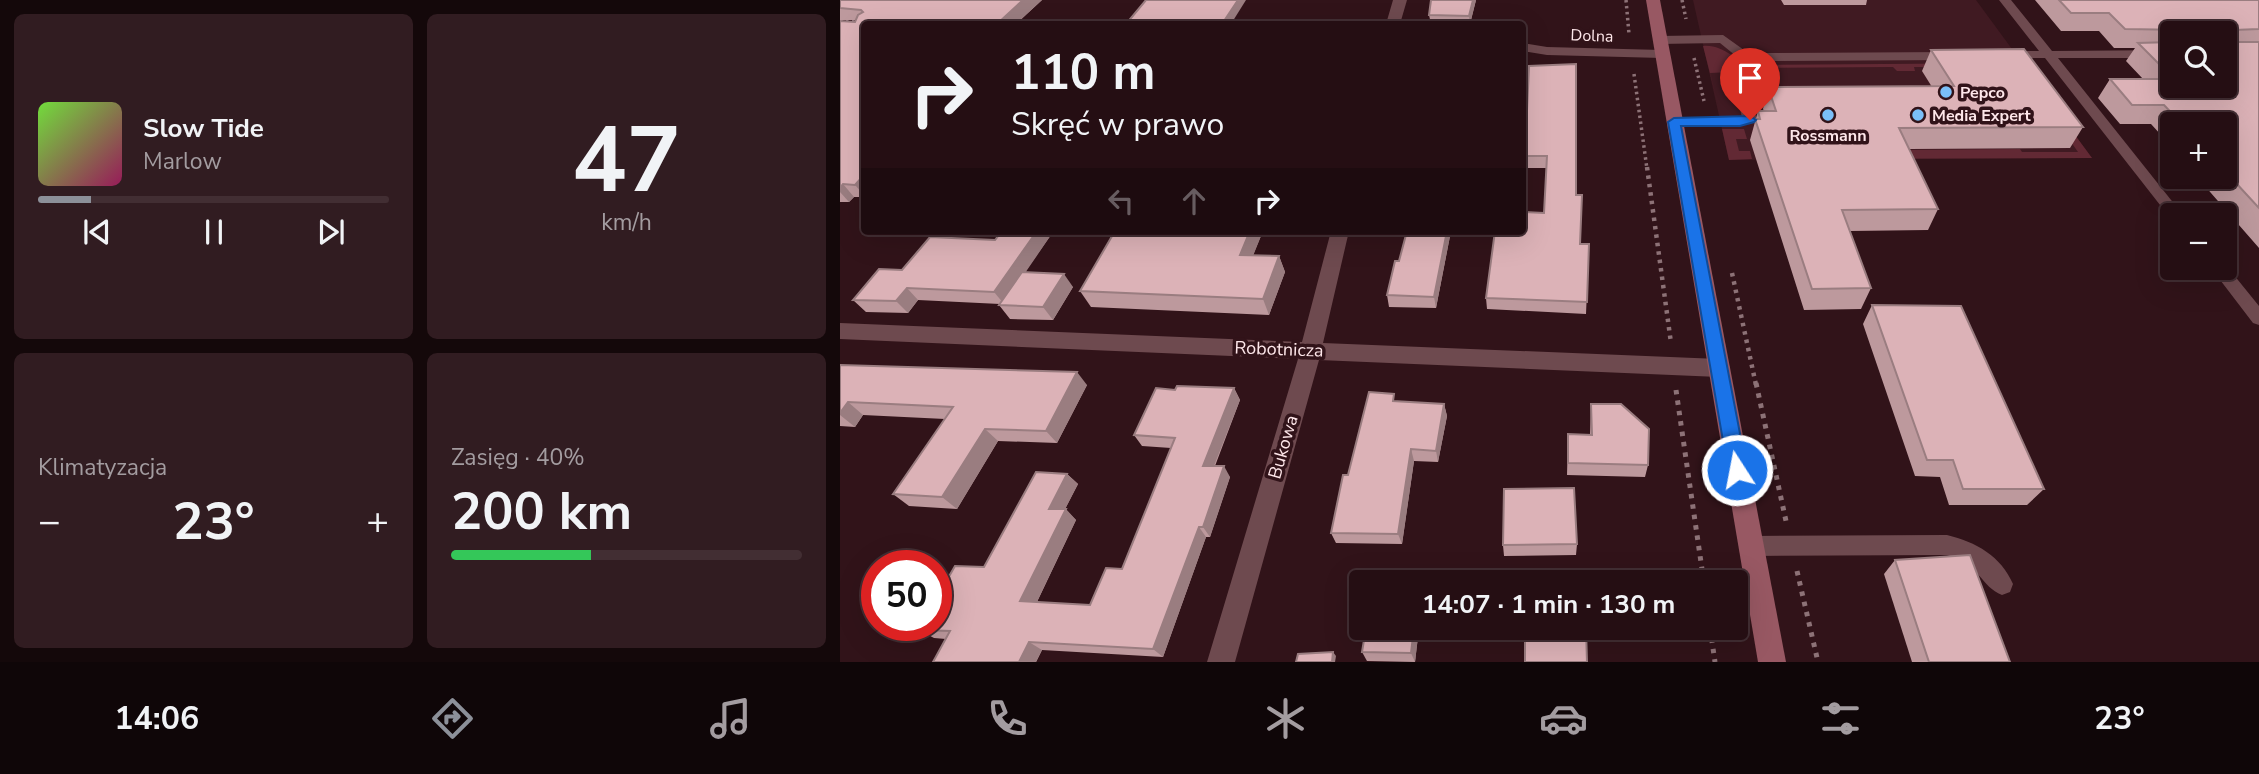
<!DOCTYPE html>
<html lang="pl">
<head>
<meta charset="utf-8">
<style>
	body { margin:0; font-family:"Nunito Sans",sans-serif; background:#311c21; color:#f1f3f6; height:100vh; display:flex; flex-direction:column; font-size:26px; white-space:nowrap }
	* { box-sizing:border-box; margin:0 }
	p { font-size:23px; color:#a39ca0 }
	.icon { flex:none; width:38px; height:38px; fill:none; stroke:currentColor; stroke-width:2; stroke-linecap:round; stroke-linejoin:round }
	.map { position:relative; flex:1; overflow:hidden }
	.sheet { display:flex; flex-direction:column; gap:14px; padding:14px; background:#14080a; width:840px }
	.sheet>* { flex:none }
	.top-card { position:absolute; left:21px; top:21px; width:665px; height:214px; border-radius:7px; box-shadow:0 7px 28px #0002,0 0 0 2px #422e33; background:#250e13; color:#f1f3f6; overflow:hidden }
	.controls { position:absolute; left:1320px; top:21px; display:grid; gap:14px }
	.controls a { display:grid; place-items:center; width:77px; height:77px; border-radius:7px; background:#250e13; box-shadow:0 7px 28px #0002,0 0 0 2px #422e33; font-size:35px }
	.speed { position:absolute; left:21px; top:550px; display:flex; gap:14px; font-size:35px; font-weight:700; text-align:center }
	.speed>* { display:grid; place-content:center; width:91px; height:91px; border-radius:50%; background:#250e13; box-shadow:0 7px 28px #0002,0 0 0 2px #422e33; line-height:1 }
	.speed .limit { border:10px solid #d22; background:#fff; color:#111 }
	.pin { position:absolute; display:grid; place-items:center; width:60px; height:60px; color:#fff; margin:-72px -30px; border-radius:50% 50% 50% 0; rotate:-45deg; box-shadow:0 0 7px #0007 }
	.pin .icon { rotate:45deg }
	.me { position:absolute; width:77px; margin:-38px; rotate:349deg; stroke-linejoin:round; filter:drop-shadow(0 0 5px #0008) }
	.turn { display:flex; align-items:center; gap:24px; height:147px; padding:0 35px; font-size:32px }
	.turn .icon { width:91px; height:91px; stroke-width:2.5 }
	.turn b { display:block; font-size:49px; line-height:60px }
	.lanes { display:flex; align-items:center; height:66px; padding:0 35px; background:#0003; justify-content:center; gap:35px; direction:ltr }
	.lanes .off { opacity:.35 }
	.big { font-size:52px; font-weight:700; line-height:1.1 }
	.sheet .card { flex:1; display:flex; flex-direction:column; justify-content:center; gap:10px; min-width:0; padding:0 24px; border-radius:10px; background:#311c21 }
	.sheet .dial { align-items:center; gap:0 }
	.dial b { font-size:91px; line-height:1 }
	.song { display:flex; align-items:center; gap:21px }
	.cover { width:84px; height:84px; border-radius:10px; background:linear-gradient(135deg,hsl(100 70% 55%),hsl(330 70% 35%)) }
	.played { height:7px; border-radius:4px; background:linear-gradient(90deg,#8c9099 15%,#422e33 15%) }
	.keys { display:flex; justify-content:space-around; direction:ltr }
	.heat { display:flex; justify-content:space-between; align-items:center; font-size:38px; direction:ltr }
	.charge { height:10px; border-radius:5px; background:linear-gradient(90deg,#34c759 40%,#422e33 0) }
	.sheet .tiles { flex:1; display:grid; gap:14px; grid-template-columns:repeat(2,1fr) }
	.trip { position:absolute; left:509px; top:570px; width:399px; height:70px; border-radius:7px; background:#250e13; box-shadow:0 7px 28px #0002,0 0 0 2px #422e33; font-weight:700; line-height:70px; text-align:center }
	.tabs { display:flex; height:112px; justify-content:space-around; align-items:center; background:#0f0608; color:#a39ca0 }
	.tabs .icon { width:49px; height:49px }
	.tabs .selected { color:#8c9099 }
	.tabs b { font-size:32px; color:#f1f3f6 }
	main { display:flex; flex:1; min-height:0 }
	.map>svg:first-child { display:block }
	.built { fill:#401a22 }
	.green { fill:#622934 }
	.lines { fill:none; stroke-linecap:round; stroke-linejoin:round }
	.path-far2 { stroke:#8d7277; stroke-width:3.5; stroke-dasharray:2.5 3.5; stroke-linecap:butt }
	.path-far1 { stroke:#8d7277; stroke-width:4.5; stroke-dasharray:3.5 5; stroke-linecap:butt }
	.path { stroke:#8d7277; stroke-width:5; stroke-dasharray:4.5 6; stroke-linecap:butt }
	.lane { fill:#6e4a4f; fill-rule:evenodd }
	.street { fill:#6e4a4f; fill-rule:evenodd }
	.secondary { fill:#985863; fill-rule:evenodd }
	.wall { fill:#bd999d; fill-rule:evenodd }
	.shaded-wall { fill:#9a7d80 }
	.building { fill:#dcb2b7; stroke:#9a7d80; stroke-width:2 }
	.route { fill:#1a73e8; stroke:#114b97; stroke-width:2 }
	.poi-dot { fill:#7abff8; stroke:#311319; stroke-width:2.5 }
	.labels { text-anchor:middle; stroke-width:7; stroke-linejoin:round; paint-order:stroke }
	.far-street-label { font-size:16px; fill:#fee7ea; stroke:#311319 }
	.far-poi-label { font-size:16px; font-weight:bold; fill:#fee7ea; stroke:#311319; text-anchor:start }
	.street-label { font-size:18px; fill:#fee7ea; stroke:#311319 }
</style>
</head>
<body>
<main>
<section class="sheet">
<div class="tiles">
<div class="card">
<div class="song"><i class="cover"></i><div><b>Slow Tide</b><p>Marlow</p></div></div>
<div class="played"></div>
<div class="keys"><svg class="icon" aria-label="previous" viewBox="0 0 24 24"><path d="M18 5L8 12l10 7zM5 5v14"/></svg><svg class="icon" aria-label="pause" viewBox="0 0 24 24"><path d="M8 5v14M16 5v14"/></svg><svg class="icon" aria-label="next" viewBox="0 0 24 24"><path d="M6 5l10 7-10 7zM19 5v14"/></svg></div>
</div>
<div class="card dial"><b>47</b><p>km/h</p></div>
<div class="card"><p>Klimatyzacja</p>
<div class="heat"><a>−</a><b class="big">23°</b><a>+</a></div>
</div>
<div class="card"><p>Zasięg · 40%</p><b class="big">200 km</b><div class="charge"></div></div>
</div>
</section>
<div class="map">
<svg width="1419" height="662" viewBox="0 0 1419 662">
	<rect width="100%" height="100%" fill="#311319"/>
	<!-- built -->
	<polygon class="built" points="853,0 1136,0 1252,158 889,160"/>
	<!-- green -->
	<g class="green">
		<path d="M863,46C884,44 896,63 916,65L1182,63L1177,67H1074L1075,71H1057L1053,67L892,68V72L870,73L878,105Z"/>
		<polygon points="882,129 904,129 907,139 896,139 899,151 910,151 912,159 889,160"/>
		<polygon points="1226,135 1235,135 1252,158 927,159 958,151 1180,149 1182,152 1238,152"/>
	</g>
	<g class="lines">
		<!-- path-far2 -->
		<g class="path-far2">
			<polyline points="786,0 789,34"/>
			<polyline points="842,0 846,19"/>
			<polyline points="0,20 20,21"/>
			<polyline points="854,58 864,101"/>
			<polyline points="794,74 807,169"/>
		</g>
		<!-- path-far1 -->
		<g class="path-far1">
			<polyline points="807,167 831,343"/>
			<polyline points="892,273 916,385"/>
		</g>
		<!-- path -->
		<g class="path">
			<polyline points="916,383 946,521"/>
			<polyline points="836,390 864,583"/>
			<polyline points="957,571 978,662"/>
			<polyline points="870,628 875,662"/>
		</g>
		<!-- lane -->
		<g class="lane">
			<polygon points="1159,0 1171,0 1212,51 1332,50 1332,58 1218,58 1343,215 1332,215 1331,219 1205,58 1163,58 1163,52 1167,51 1199,51"/>
			<polygon points="883,35 904,50 917,53 1111,52 1117,56 1111,60 917,61 896,56 880,43 819,44 813,40 819,36"/>
			<polygon points="905,97 912,101 917,120 915,123 834,126 827,122 834,118 902,117 898,101"/>
			<polygon points="1385,264 1419,306 1419,325 1413,323 1371,268 1384,268"/>
			<path d="M1107,535C1136,542 1161,556 1173,584L1170,592L1162,595C1141,587 1140,564 1107,555L911,556L903,553L900,546L903,539L911,536Z"/>
		</g>
		<!-- street -->
		<g class="street">
			<polygon points="553,0 567,0 560,24 546,24"/>
			<polygon points="682,43 707,47 822,50 829,54 822,58 707,55 682,51"/>
			<polygon points="491,231 509,231 483,343 879,359 887,362 890,368 887,374 879,377 479,360 395,662 367,662 458,359 0,339 0,323 462,342"/>
		</g>
		<!-- secondary -->
		<polygon class="secondary" points="806,0 820,0 946,662 918,662"/>
	</g>
	<!-- wall -->
	<g class="wall">
		<polygon points="0,0 202,0 176,24 24,24 24,197 14,197 9,202 0,202 0,21 15,22 16,20 0,20"/>
		<polygon points="636,0 630,24 591,24 589,15"/>
		<polygon points="941,0 1027,0 1026,5 944,5"/>
		<path d="M1195,0H1419V248L1357,177H1384V124H1332V147L1311,124H1280L1258,98L1270,79H1303L1286,61L1295,48H1274L1259,31H1221ZM1332,33H1384L1332,86Z"/>
		<polygon points="1091,50 1243,127 1230,148 1069,149 1098,209 1088,230 1010,231 1031,288 1021,309 964,310 910,140 918,111 924,111 923,109 928,87 1092,87 1082,71"/>
		<polygon points="689,66 736,195 740,244 749,244 746,314 647,309 646,298 704,213 707,168 686,168"/>
		<polygon points="162,231 423,231 413,255 439,256 445,272 429,315 251,307 240,291 273,235 213,232 185,272 233,287 213,320 170,319 159,305 160,304 78,300 68,313 26,312 13,300 62,270 155,240"/>
		<polygon points="567,231 611,231 596,308 549,307 547,295 559,261"/>
		<polygon points="1032,305 1204,489 1187,505 1109,505 1100,477 1075,476 1023,324"/>
		<polygon points="0,365 247,385 217,443 158,441 117,509 69,506 53,494 105,419 23,415 15,427 0,426"/>
		<polygon points="394,388 400,400 375,466 390,477 370,537 366,537 323,657 202,650 196,662 93,662 106,639 94,638 79,630 144,567 227,474 238,484 225,509 236,520 197,602 250,605 282,569 331,448 302,446 294,435 335,390"/>
		<polygon points="557,402 604,404 607,416 598,462 574,461 562,544 496,543 491,533 508,475"/>
		<polygon points="751,404 808,465 805,477 727,475 728,434 750,435"/>
		<polygon points="737,544 736,555 664,556 663,545"/>
		<polygon points="1055,560 1170,662 1072,662 1044,574"/>
		<polygon points="579,628 575,662 527,661 522,652"/>
	</g>
	<!-- shaded-wall -->
	<g class="shaded-wall">
		<polygon points="183,0 202,0 176,24 157,24"/>
		<polygon points="398,0 406,0 391,24 382,24"/>
		<polygon points="633,0 636,0 630,24 629,16"/>
		<polygon points="24,176 24,195 15,185"/>
		<polygon points="3,184 14,197 9,202 0,192 0,188"/>
		<polygon points="197,231 212,231 213,232 164,304 154,292"/>
		<polygon points="410,231 423,231 407,271 400,255"/>
		<polygon points="607,231 611,231 596,308 594,297"/>
		<polygon points="439,256 445,272 429,315 423,299"/>
		<polygon points="224,274 233,287 213,320 203,307"/>
		<polygon points="67,288 78,300 68,313 56,301"/>
		<polygon points="237,372 247,385 217,443 206,431"/>
		<polygon points="394,388 400,400 370,476 363,466"/>
		<polygon points="8,402 23,415 15,427 0,415 0,413"/>
		<polygon points="604,404 607,416 598,462 596,451"/>
		<polygon points="145,429 158,441 117,509 102,497"/>
		<polygon points="571,449 574,461 562,544 558,534"/>
		<polygon points="384,466 390,477 370,537 363,527"/>
		<polygon points="227,474 238,484 220,519 209,509"/>
		<polygon points="226,509 236,520 193,610 180,601"/>
		<polygon points="359,527 366,537 323,657 313,649"/>
		<polygon points="581,572 584,583 580,583"/>
		<polygon points="574,628 579,628 575,662 571,653"/>
		<polygon points="189,642 202,650 196,662 179,662"/>
		<polygon points="493,652 496,656 495,662 492,662"/>
	</g>
	<!-- building -->
	<g class="building">
		<polygon points="0,0 183,0 157,24 24,24 24,175 15,185 3,184 0,188 0,21 15,22 18,15 23,12 21,10 0,8"/>
		<polygon points="306,0 398,0 382,24 286,24"/>
		<polygon points="591,0 633,0 629,16 589,15"/>
		<polygon points="1219,0 1419,0 1419,29 1395,30 1395,40 1398,42 1419,42 1419,208 1384,170 1384,124 1342,124 1324,105 1292,105 1270,79 1332,79 1332,86 1384,86 1384,33 1347,33 1346,30 1285,29 1269,13 1231,13"/>
		<polygon points="1332,42 1332,77 1298,43"/>
		<polygon points="1184,49 1243,127 1059,128 1098,209 1002,210 1031,288 972,289 915,119 920,119 918,111 936,111 928,87 1114,86 1091,50"/>
		<polygon points="736,64 736,195 742,195 740,244 749,244 747,302 646,298 655,231 682,231 682,212 704,213 707,156 685,156 689,66"/>
		<polygon points="162,231 197,231 154,292 67,288 56,301 13,300 39,269 62,270 90,237 155,240"/>
		<polygon points="275,231 410,231 400,255 439,256 423,299 240,291"/>
		<polygon points="567,231 607,231 594,297 547,295 555,261 559,261"/>
		<polygon points="182,272 224,274 203,307 159,305"/>
		<polygon points="1032,305 1121,306 1204,489 1123,489 1113,460 1087,460"/>
		<polygon points="0,365 237,372 206,431 145,429 102,497 53,494 113,407 8,402 0,413"/>
		<polygon points="337,386 394,388 363,466 384,466 363,527 359,527 313,649 189,642 179,662 93,662 110,631 79,630 82,625 96,625 96,599 115,566 144,567 196,472 227,474 209,509 226,509 180,601 250,605 266,568 282,569 335,438 294,435 316,388 335,390"/>
		<polygon points="529,392 554,394 553,401 604,404 596,451 571,449 558,534 491,533 503,475 508,475"/>
		<polygon points="751,404 781,404 809,429 808,465 728,463 728,434 752,435"/>
		<polygon points="734,488 737,544 663,545 664,489"/>
		<polygon points="1130,555 1170,662 1089,662 1055,560"/>
		<polygon points="536,571 581,572 580,583 534,583"/>
		<polygon points="526,628 574,628 571,653 522,652"/>
		<polygon points="685,628 746,628 747,662 685,662"/>
		<polygon points="493,652 492,662 456,662 458,654"/>
	</g>
	<!-- route -->
	<polygon class="route" points="910,116 916,120 914,122 900,126 841,126 907,470 904,475 897,478 891,475 888,470 828,122 834,118"/>
	<!-- markers -->
	<g class="poi-dot">
		<circle cx="1106" cy="92" r="7"/>
		<circle cx="988" cy="115" r="7"/>
		<circle cx="1078" cy="115" r="7"/>
	</g>
	<g class="labels">
		<!-- far-street labels -->
		<g class="far-street-label">
			<text transform="translate(752 35) rotate(2)" y="6">Dolna</text>
		</g>
		<!-- far-poi labels -->
		<g class="far-poi-label">
			<text x="1120" y="98">Pepco</text>
			<text x="1092" y="121">Media Expert</text>
			<text x="988" y="141" text-anchor="middle">Rossmann</text>
		</g>
		<!-- street labels -->
		<g class="street-label">
			<text transform="translate(439 349) rotate(2)" y="6">Robotnicza</text>
			<text transform="translate(443 447) rotate(-74)" y="6">Bukowa</text>
		</g>
	</g>
</svg>
<div class="controls">
<a><svg class="icon" aria-label="search" viewBox="0 0 24 24"><circle cx="10" cy="10" r="6"/><path d="M15 15l6 6"/></svg></a>
<a>+</a>
<a>−</a>
</div>
<div class="speed"><div class="limit">50</div></div>
<div class="pin" style="left:910px;top:120px;background:#d93025"><svg class="icon" aria-label="arrive" viewBox="0 0 24 24"><path d="M6 21V4h12l-3 4 3 4H6"/></svg></div>
<svg class="me" style="left:897px;top:470px" viewBox="-20 -20 40 40"><circle r="17" fill="#1a73e8" stroke="#fff" stroke-width="3"/><path d="M0-11L8 9 0 5-8 9z" fill="#fff"/></svg>
<div class="trip">14:07 · 1 min · 130 m</div>
<div class="top-card">
<div class="turn"><svg class="icon" aria-label="right" viewBox="0 0 24 24"><path d="M7 20v-9h11M14 6l5 5-5 5"/></svg><div><b>110 m</b>Skręć w prawo</div></div>
<div class="lanes"><svg class="icon off" aria-label="left" viewBox="0 0 24 24"><path d="M17 20v-9H6M10 6l-5 5 5 5"/></svg><svg class="icon off" aria-label="ahead" viewBox="0 0 24 24"><path d="M12 20V5M6 11l6-6 6 6"/></svg><svg class="icon" aria-label="right" viewBox="0 0 24 24"><path d="M7 20v-9h11M14 6l5 5-5 5"/></svg></div>
</div>
</div>
</main>
<nav class="tabs">
<b>14:06</b>
<svg class="icon selected" aria-label="directions" viewBox="0 0 24 24"><path d="M12 3l9 9-9 9-9-9zM9 14v-3h6M13 9l2 2-2 2"/></svg>
<svg class="icon" aria-label="music" viewBox="0 0 24 24"><path d="M9 18V5l10-2v13"/><circle cx="6" cy="18" r="3"/><circle cx="16" cy="16" r="3"/></svg>
<svg class="icon" aria-label="phone" viewBox="0 0 24 24"><path d="M5 4h4l2 5-3 2q2 4 5 5l2-3 5 2v4C11 20 4 13 5 4z"/></svg>
<svg class="icon" aria-label="climate" viewBox="0 0 24 24"><path d="M12 3v18M4 7l16 10M4 17L20 7"/></svg>
<svg class="icon" aria-label="car" viewBox="0 0 24 24"><path d="M5 17H2v-5l4-1 3-4h7l3 4 3 1v5h-3M9 17h6M6 11h13"/><circle cx="7" cy="17" r="2"/><circle cx="17" cy="17" r="2"/></svg>
<svg class="icon" aria-label="filters" viewBox="0 0 24 24"><path d="M4 7h16M4 17h16"/><circle cx="9" cy="7" r="2"/><circle cx="15" cy="17" r="2"/></svg>
<b>23°</b>
</nav>
</body>
</html>
